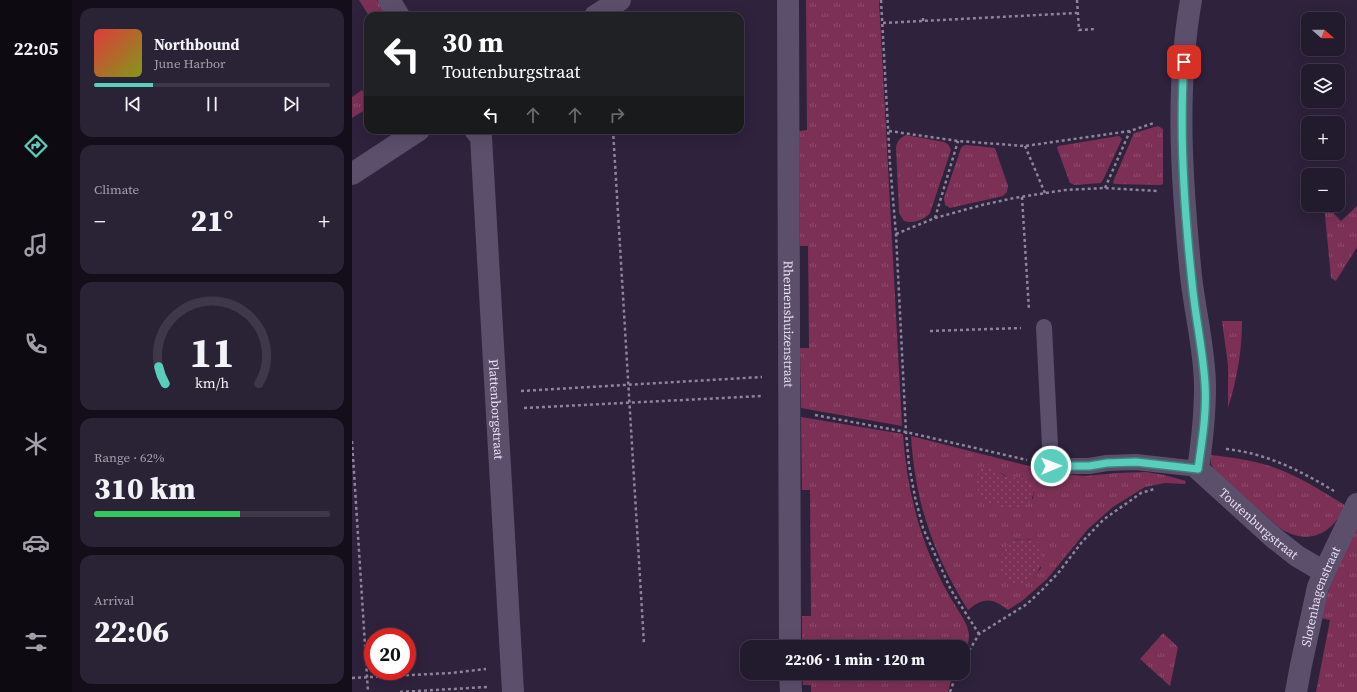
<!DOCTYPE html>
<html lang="en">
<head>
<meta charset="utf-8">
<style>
	body { margin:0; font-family:"Source Serif 4",serif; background:#2a2335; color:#f1f3f6; height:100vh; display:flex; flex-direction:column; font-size:15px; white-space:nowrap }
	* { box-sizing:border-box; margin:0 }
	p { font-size:13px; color:#a2a1aa }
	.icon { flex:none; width:22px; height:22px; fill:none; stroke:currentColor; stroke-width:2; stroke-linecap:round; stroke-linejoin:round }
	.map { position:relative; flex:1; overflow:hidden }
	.side { display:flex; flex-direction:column; gap:8px; padding:8px; background:#130e19; width:280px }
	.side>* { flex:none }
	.banner { position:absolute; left:12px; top:12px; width:380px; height:122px; border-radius:12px; box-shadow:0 4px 16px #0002,0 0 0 1px #3f3849; background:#202124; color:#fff; overflow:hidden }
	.needle { width:26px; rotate:111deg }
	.controls { position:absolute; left:949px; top:12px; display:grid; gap:8px }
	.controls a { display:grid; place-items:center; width:44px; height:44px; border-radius:8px; background:#221a2d; box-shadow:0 4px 16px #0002,0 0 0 1px #3f3849; font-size:20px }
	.speed { position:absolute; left:12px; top:628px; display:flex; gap:8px; font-size:20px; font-weight:700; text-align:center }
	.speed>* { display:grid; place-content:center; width:52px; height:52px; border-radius:50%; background:#221a2d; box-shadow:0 4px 16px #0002,0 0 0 1px #3f3849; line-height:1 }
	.speed .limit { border:6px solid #d22; background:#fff; color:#111 }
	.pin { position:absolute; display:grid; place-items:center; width:34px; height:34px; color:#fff; margin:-17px; border-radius:8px; box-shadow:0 2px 6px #0006 }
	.me { position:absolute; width:44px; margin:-22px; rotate:89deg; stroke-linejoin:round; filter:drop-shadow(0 0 3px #0008) }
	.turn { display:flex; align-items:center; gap:14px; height:84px; padding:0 12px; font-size:18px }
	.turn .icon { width:52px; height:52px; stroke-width:2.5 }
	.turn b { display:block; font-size:28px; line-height:34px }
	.lanes { display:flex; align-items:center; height:38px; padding:0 12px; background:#0003; justify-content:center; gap:20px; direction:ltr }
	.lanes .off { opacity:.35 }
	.big { font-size:30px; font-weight:800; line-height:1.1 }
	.side .widget { flex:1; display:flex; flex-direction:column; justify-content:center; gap:6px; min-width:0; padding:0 14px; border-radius:12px; background:#2a2335 }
	.side .dial { align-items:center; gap:0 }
	.dial svg { height:104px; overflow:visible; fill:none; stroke:#3f3849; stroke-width:7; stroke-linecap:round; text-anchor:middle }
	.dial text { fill:#f1f3f6; stroke:none }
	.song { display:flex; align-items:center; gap:12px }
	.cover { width:48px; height:48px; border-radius:6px; background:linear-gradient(135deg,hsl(0 70% 55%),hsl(70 70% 35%)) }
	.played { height:4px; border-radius:2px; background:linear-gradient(90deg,#5acebd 25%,#3f3849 25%) }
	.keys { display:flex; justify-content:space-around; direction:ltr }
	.heat { display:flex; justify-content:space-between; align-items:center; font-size:22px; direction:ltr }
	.charge { height:6px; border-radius:3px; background:linear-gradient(90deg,#34c759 62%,#3f3849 0) }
	.trip { position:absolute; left:388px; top:640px; width:230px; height:40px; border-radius:12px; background:#221a2d; box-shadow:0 4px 16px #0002,0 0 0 1px #3f3849; font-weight:800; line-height:40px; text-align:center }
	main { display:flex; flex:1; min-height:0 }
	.dock { display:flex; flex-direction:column; width:72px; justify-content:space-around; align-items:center; background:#0e0a12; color:#a2a1aa }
	.dock .icon { width:28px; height:28px }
	.dock .current { color:#5acebd }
	.dock b { font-size:18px; color:#f1f3f6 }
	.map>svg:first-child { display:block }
	.grass { fill:url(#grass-tufts); fill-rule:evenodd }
	.park { fill:url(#park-dots) }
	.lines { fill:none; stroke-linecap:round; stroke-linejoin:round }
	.path { stroke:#8e859b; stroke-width:2.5; stroke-dasharray:3 3; stroke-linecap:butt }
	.service { stroke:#5b4f6c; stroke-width:16 }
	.minor { stroke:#5b4f6c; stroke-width:22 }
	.route-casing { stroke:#3a867b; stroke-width:10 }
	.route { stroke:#5acebd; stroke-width:7 }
	.labels { text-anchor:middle; stroke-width:3; stroke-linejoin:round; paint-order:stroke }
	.street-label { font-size:13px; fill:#e5def0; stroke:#241932 }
</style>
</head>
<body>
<main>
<nav class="dock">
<b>22:05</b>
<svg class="icon current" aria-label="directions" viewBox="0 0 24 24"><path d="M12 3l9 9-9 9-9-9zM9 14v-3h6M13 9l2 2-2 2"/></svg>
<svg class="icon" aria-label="music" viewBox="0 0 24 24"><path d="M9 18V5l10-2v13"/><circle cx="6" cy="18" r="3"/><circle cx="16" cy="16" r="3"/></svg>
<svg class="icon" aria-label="phone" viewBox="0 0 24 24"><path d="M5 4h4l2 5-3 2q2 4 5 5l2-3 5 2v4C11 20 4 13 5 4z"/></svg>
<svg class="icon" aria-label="climate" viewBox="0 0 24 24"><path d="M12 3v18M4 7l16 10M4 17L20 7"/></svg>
<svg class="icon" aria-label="car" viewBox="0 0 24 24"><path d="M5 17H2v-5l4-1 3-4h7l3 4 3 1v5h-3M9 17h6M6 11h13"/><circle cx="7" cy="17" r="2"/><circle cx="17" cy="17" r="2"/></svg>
<svg class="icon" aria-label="filters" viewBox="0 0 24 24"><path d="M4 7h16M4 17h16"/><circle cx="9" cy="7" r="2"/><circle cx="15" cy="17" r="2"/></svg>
</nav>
<section class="side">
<div class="widget">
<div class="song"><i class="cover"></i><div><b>Northbound</b><p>June Harbor</p></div></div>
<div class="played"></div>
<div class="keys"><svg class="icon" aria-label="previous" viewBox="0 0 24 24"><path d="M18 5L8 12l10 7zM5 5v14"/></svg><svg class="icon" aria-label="pause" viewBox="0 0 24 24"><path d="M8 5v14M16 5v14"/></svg><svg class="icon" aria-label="next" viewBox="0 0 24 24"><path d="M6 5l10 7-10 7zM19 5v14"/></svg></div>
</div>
<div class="widget"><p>Climate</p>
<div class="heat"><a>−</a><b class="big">21°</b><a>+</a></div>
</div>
<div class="widget dial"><svg viewBox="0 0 100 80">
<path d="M14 69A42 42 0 1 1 86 69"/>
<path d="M14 69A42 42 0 0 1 9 56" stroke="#5acebd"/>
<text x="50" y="56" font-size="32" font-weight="700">11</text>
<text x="50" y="72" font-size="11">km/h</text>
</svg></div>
<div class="widget"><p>Range · 62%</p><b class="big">310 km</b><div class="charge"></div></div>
<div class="widget"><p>Arrival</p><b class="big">22:06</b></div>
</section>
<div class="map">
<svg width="1005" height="692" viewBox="0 0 1005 692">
	<defs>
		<pattern id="grass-tufts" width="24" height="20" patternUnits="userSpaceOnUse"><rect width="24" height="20" fill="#7c3056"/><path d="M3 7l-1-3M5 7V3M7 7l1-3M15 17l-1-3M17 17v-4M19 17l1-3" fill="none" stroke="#8e4e6f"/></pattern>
		<pattern id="park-dots" width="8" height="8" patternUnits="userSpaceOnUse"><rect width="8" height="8" fill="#7c3056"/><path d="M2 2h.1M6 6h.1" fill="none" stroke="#8e4e6f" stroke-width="1.8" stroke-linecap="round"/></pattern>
	</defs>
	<rect width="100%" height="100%" fill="#2e223c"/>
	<!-- grass -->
	<g class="grass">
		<polygon points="7,0 25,0 35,16 17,16"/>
		<polygon points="454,0 527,0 550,426 449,408 448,348 457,348 456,246 448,246 447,131 455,130"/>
		<polygon points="10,90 16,99 16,108 0,118 0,97"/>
		<polygon points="806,126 811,129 811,184 808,185 762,184 761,182 782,133"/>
		<path d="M554,135L592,142L596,144L599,150L578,213C572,220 561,224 552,221L547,213L544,147C545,141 549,137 554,135Z"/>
		<polygon points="767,136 770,139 751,180 749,183 723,185 718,183 705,148 706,146"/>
		<polygon points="614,145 643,148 656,186 655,192 651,196 598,208 593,205 592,198 609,148 611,146"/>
		<polygon points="972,205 974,205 989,221 1005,206 1005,247 984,281 979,278"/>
		<path d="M870,321H890C890,351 885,379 876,408V365Z"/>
		<path d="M449,417L551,434C555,496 572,557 606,610C616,626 622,636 611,654V647H450V616H459L458,490H450Z"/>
		<path d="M559,436L708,474L733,476L765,473L794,472L812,475L834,481L833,484L813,483L793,487L761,507L736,529L695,579L670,601L656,610C640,598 632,597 616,610C581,554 563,502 559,436ZM646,471L655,477L682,489L681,499ZM669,539H678L689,568L681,578L662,540Z"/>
		<path d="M858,455C878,457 899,460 918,466C946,475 970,491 994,506C979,534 958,546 929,529L863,471L859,464Z"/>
		<path d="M1005,526V692H964L978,620L969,618C976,585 991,556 1005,526Z"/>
		<polygon points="811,633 826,647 818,686 788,659"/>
		<polygon points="450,673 601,673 596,692 459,692 459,685 451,685"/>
	</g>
	<!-- park -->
	<g class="park">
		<path d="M634,467C645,469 647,474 655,477C667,480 675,474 682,489C680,530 605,502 629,469Z"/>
		<path d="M673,539L682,540L689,544C699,597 634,593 651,552C655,542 663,539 673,539Z"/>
	</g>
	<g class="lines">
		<!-- path -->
		<g class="path">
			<polyline points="529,0 538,164 544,234 554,432 557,465 563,497 571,528 599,590 627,634"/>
			<polyline points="725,0 727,30 744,29"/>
			<polyline points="571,21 571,15"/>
			<polyline points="531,23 725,13"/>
			<polyline points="261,130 292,644"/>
			<polyline points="537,131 606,141 673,146 778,131 802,123"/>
			<polyline points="673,146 693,193"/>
			<polyline points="753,188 778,131"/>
			<polyline points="670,197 677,310"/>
			<polyline points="583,218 606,141"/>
			<polyline points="544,234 583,218 630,205 662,198 713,190 753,188 806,191"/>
			<polyline points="578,331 669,328"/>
			<polyline points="169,391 410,377"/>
			<polyline points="172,408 410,396"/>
			<polyline points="463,415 554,432 675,460"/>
			<polyline points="0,441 16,692"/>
			<path d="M874,449C914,453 949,471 982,491"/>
			<polyline points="611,661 627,634 675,604 690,590 707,572 730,542 751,520 789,493 802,489"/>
			<polyline points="0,678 99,673 134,669"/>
			<polyline points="48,692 135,687"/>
			<polyline points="598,692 605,673"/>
		</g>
		<!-- service -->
		<polyline class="service" points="692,327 699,466 737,466 755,463 784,462 846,469"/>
		<!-- minor -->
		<g class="minor">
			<polyline points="37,0 47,16"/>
			<path id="s1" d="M436,0L438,647"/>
			<path id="s2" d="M839,0C823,90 830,185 839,276C843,313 853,350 853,387C853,414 850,442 846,469L922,538L945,556L972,572"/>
			<polyline points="243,16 268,0"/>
			<path id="s3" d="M123,130L129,137L161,692"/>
			<polyline points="0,174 67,130"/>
			<polyline points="438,673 439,692"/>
			<path id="s4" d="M944,692L949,665L966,587L977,562L1005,504"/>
		</g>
	</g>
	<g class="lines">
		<!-- route casing -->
		<g class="route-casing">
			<path id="route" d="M699,466H737L755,463L784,462L846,469C850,441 855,412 853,384C851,350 843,316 840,282C832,209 827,135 832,62"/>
		</g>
		<!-- route -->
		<use href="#route" class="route"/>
	</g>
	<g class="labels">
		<!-- street labels -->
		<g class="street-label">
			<text dy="5" stroke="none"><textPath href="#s1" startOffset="324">Rhemenshuizenstraat</textPath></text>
			<text dy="5" stroke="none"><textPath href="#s3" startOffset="282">Plattenborgstraat</textPath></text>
			<text dy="5" stroke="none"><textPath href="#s2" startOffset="553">Toutenburgstraat</textPath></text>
			<text dy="5" stroke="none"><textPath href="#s4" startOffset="99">Slotenhagenstraat</textPath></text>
		</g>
	</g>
</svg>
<div class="controls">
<a><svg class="needle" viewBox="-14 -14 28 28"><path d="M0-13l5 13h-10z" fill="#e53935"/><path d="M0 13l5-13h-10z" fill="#a2a1aa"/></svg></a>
<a><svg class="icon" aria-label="layers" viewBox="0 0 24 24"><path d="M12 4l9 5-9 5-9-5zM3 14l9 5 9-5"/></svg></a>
<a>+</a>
<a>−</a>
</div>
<div class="speed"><div class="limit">20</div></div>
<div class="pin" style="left:832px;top:62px;background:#d93025"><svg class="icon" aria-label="arrive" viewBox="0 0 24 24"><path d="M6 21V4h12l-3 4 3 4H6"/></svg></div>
<svg class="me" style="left:699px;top:466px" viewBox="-20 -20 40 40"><circle r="17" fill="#5acebd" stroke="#fff" stroke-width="3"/><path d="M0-11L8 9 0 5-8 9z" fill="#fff"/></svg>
<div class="trip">22:06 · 1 min · 120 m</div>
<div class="banner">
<div class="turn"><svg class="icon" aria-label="left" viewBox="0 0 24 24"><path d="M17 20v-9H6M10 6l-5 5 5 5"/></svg><div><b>30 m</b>Toutenburgstraat</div></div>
<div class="lanes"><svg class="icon" aria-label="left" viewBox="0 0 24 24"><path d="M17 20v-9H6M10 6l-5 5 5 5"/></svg><svg class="icon off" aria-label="ahead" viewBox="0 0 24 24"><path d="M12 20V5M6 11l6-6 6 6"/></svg><svg class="icon off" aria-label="ahead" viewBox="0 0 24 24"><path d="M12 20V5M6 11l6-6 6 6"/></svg><svg class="icon off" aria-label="right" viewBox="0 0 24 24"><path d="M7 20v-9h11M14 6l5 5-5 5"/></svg></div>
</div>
</div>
</main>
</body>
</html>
